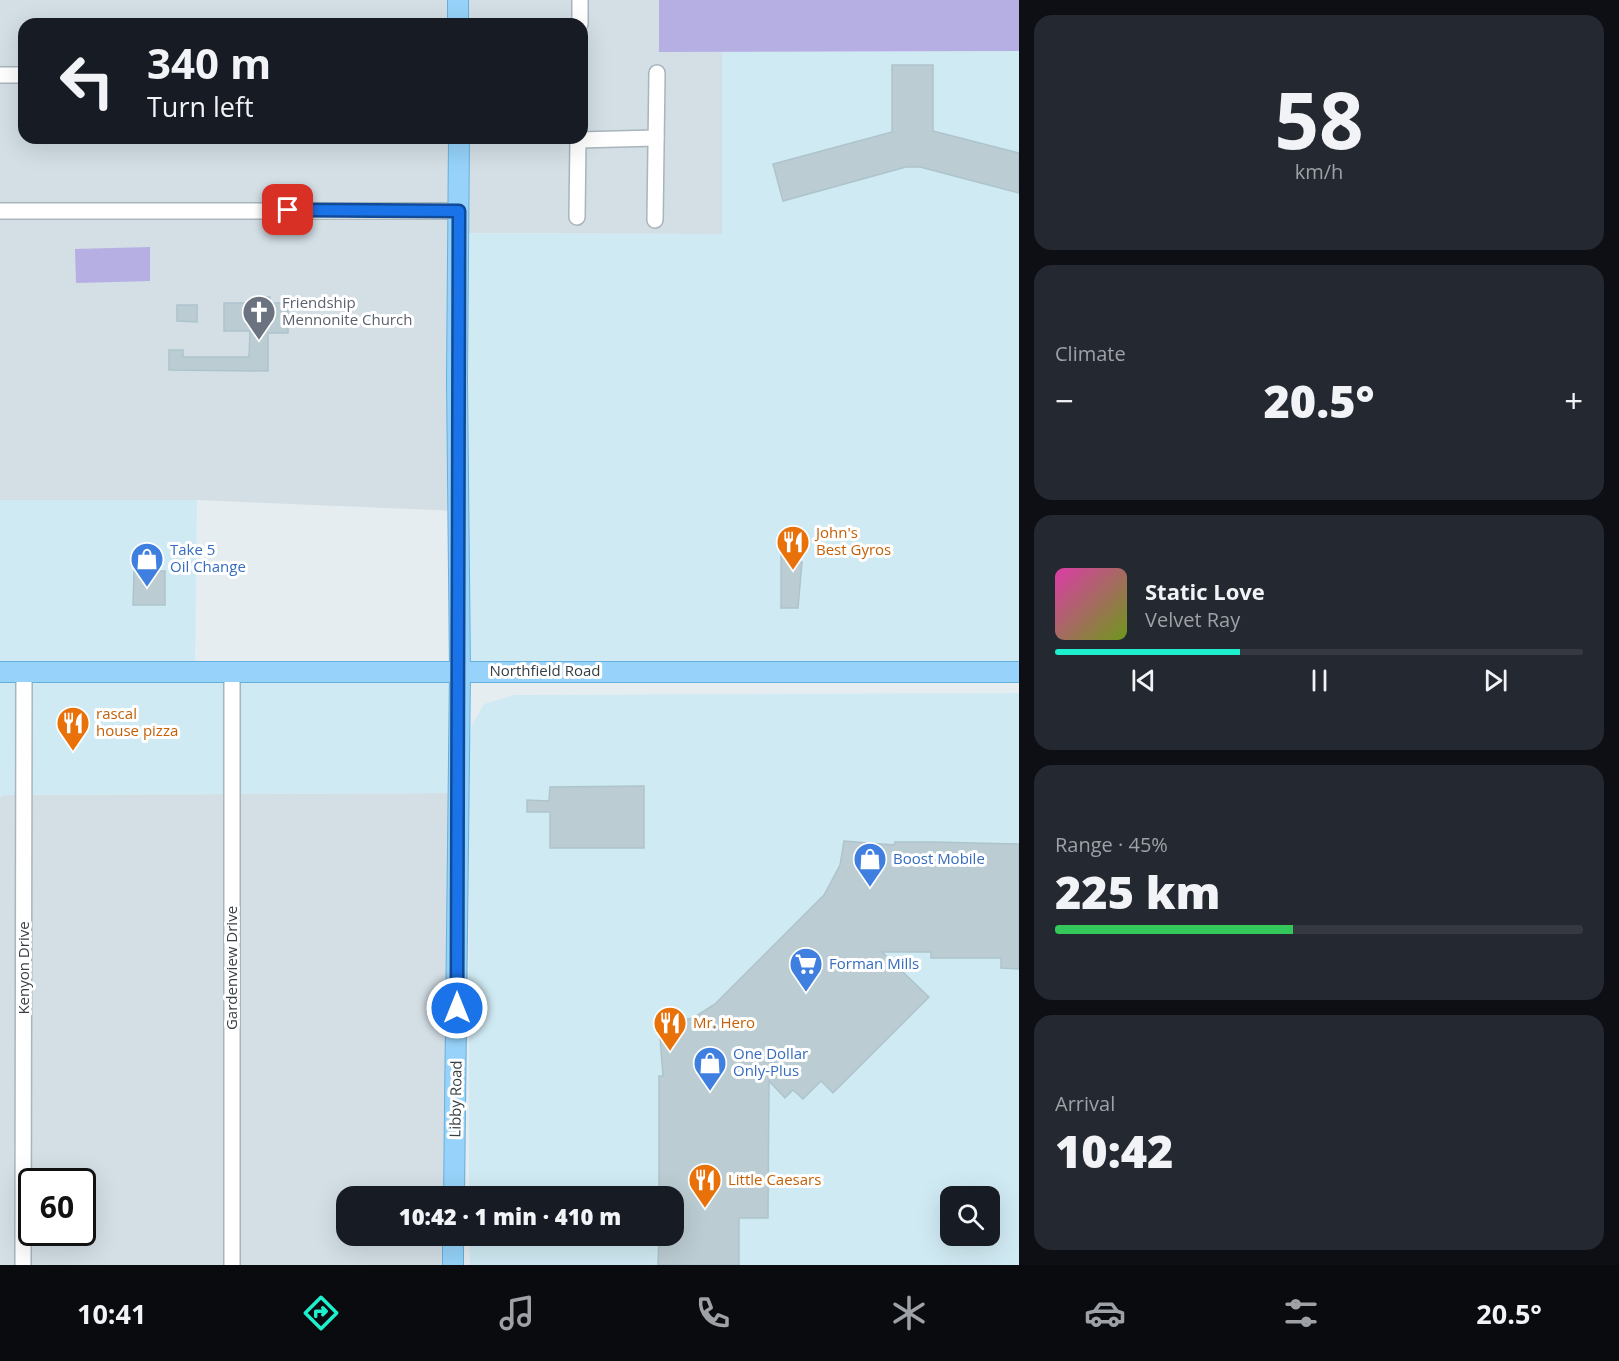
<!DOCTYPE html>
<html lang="en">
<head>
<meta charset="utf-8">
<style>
	body { margin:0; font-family:"Open Sans",sans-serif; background:#242831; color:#f1f3f6; height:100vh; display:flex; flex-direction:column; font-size:22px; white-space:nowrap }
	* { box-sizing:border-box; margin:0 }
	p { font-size:20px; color:#9ea1a6 }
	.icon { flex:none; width:33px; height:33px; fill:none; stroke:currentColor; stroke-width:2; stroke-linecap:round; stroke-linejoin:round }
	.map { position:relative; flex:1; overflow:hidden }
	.side { display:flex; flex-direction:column; gap:15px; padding:15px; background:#0d0f14; width:600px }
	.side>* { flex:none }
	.top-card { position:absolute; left:18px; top:18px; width:570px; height:126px; border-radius:18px; box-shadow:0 6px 24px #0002; background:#171b24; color:#f1f3f6; overflow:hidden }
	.fabs { position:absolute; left:940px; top:1186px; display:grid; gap:12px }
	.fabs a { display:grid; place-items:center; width:60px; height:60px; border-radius:12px; background:#171b24; box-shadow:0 6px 24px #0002; font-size:30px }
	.speed { position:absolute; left:18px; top:1168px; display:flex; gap:12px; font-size:30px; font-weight:700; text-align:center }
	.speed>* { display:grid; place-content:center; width:78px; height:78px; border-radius:50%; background:#171b24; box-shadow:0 6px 24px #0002; line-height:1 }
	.speed .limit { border:3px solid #111; border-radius:9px; background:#fff; color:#111 }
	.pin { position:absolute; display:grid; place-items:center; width:51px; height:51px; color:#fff; margin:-26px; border-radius:12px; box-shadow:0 3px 9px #0006 }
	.me { position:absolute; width:66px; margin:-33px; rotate:0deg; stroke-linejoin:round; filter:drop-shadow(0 0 4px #0008) }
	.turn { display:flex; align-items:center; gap:21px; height:126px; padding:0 30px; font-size:27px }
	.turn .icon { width:78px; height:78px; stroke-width:2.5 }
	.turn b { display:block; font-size:42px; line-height:51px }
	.big { font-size:45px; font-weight:800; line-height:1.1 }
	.side .tile { flex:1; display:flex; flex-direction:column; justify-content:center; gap:9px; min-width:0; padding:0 21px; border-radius:18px; background:#242831 }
	.side .dial { align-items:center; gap:0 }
	.dial b { font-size:78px; line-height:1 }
	.song { display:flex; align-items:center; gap:18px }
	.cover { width:72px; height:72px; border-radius:9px; background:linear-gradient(135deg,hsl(320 70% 55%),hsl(80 70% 35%)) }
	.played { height:6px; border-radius:3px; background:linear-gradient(90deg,#1eefcc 35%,#363941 35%) }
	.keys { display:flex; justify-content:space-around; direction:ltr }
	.heat { display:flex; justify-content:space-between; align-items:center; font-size:33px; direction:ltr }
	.charge { height:9px; border-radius:4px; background:linear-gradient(90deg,#34c759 45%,#363941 0) }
	.trip { position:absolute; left:336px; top:1186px; width:348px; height:60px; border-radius:18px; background:#171b24; box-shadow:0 6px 24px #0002; font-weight:800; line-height:60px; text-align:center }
	.tab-bar { display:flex; height:96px; justify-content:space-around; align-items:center; background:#090b0e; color:#9ea1a6 }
	.tab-bar .icon { width:42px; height:42px }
	.tab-bar .on { color:#1eefcc }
	.tab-bar b { font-size:27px; color:#f1f3f6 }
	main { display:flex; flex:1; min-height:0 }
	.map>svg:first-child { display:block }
	.residential { fill:#d3dee5; fill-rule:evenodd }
	.commercial { fill:#d0eaf3; fill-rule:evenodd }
	.green { fill:#b6afe4 }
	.building { fill:#bbccd2; stroke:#aec4cd; stroke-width:1.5 }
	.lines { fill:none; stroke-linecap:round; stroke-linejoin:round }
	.minor-casing { stroke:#a8b5bc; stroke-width:18 }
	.major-casing { stroke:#67b0dd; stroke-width:22 }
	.minor { stroke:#fff; stroke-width:15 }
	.major { stroke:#96d2f9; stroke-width:20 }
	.route-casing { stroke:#114b97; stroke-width:15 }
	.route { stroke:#1a73e8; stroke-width:10 }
	.labels { text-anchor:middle; stroke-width:6; stroke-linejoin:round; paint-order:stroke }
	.worship-label { font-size:15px; fill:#5b616d; stroke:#fff; text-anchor:start }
	.food-label { font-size:15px; fill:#c56008; stroke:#fff; text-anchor:start }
	.shop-label { font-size:15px; fill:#366cbe; stroke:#fff; text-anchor:start }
	.street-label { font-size:15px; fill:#353f43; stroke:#fff }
</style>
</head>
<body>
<main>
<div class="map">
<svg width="1019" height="1265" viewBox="0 0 1019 1265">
	<rect width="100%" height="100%" fill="#e5edf1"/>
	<!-- residential -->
	<g class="residential">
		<path d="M0,0H659V52H722V234L459,233L458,511L197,500H0ZM24,24H582V138H24Z"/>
		<path d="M459,793L454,1197H346V1236H453V1265H0V795ZM32,1182H82V1233H32Z"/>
	</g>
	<!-- commercial -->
	<g class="commercial">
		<polygon points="1019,51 1019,672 460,671 459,793 4,795 0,798 0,500 197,500 195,671 460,671 459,233 722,234 722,52"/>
		<path d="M1019,693V1265H470L469,1236H674V1197H469V747L472,725L484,704L514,695ZM951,1197H990V1236H951Z"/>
	</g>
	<!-- green -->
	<g class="green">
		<polygon points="659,0 1019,0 1019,51 659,52"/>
		<polygon points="150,247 150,281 76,283 75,249"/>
	</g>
	<!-- building -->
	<g class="building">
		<polygon points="892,65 933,65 933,131 1019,153 1019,193 920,167 906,167 783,201 773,164 892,132"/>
		<polygon points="258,297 270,297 270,303 288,303 288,333 268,333 268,371 169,370 169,350 183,350 183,357 249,357 250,331 224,331 224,303 258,303"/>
		<polygon points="177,305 197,305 197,322 177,321"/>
		<polygon points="789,529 798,533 798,562 802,562 798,608 781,608 781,533"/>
		<polygon points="134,571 165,571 165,605 133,605"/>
		<polygon points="644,786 644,848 550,848 550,812 527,812 527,800 549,801 550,787"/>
		<polygon points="844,841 894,845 895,842 932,842 1019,844 1019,969 1001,968 1001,958 931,958 931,952 882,952 929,997 833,1093 821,1081 803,1099 793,1090 785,1098 769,1081 768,1218 739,1218 739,1265 658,1265 659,1236 674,1236 674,1197 659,1197 659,1076 663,1076 659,1025 693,1018 715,1004 824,895 840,865"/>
	</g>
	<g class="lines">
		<!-- minor casing -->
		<g class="minor-casing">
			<g id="minor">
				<polyline points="580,24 580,0"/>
				<polyline points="0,75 24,75"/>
				<polyline points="578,140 656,138"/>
				<polyline points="0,211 459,211"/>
				<polyline points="577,217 578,138"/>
				<polyline points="655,220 657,73"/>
				<polyline points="232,671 232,1265"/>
				<polyline points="23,1265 24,671"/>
			</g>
		</g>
		<!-- major casing -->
		<g class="major-casing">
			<g id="major">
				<polyline points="458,0 458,24"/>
				<polyline points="0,672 1019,672"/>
				<polyline points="454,1197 460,671 457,379 459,138"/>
				<polyline points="453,1265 453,1236"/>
			</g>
		</g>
		<!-- minor -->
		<use href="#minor" class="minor"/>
		<!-- major -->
		<use href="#major" class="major"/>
	</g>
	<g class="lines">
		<!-- route casing -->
		<g class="route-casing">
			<polyline id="route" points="288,210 459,211 457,1008"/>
		</g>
		<!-- route -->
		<use href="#route" class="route"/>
	</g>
	<!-- icons -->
	<defs>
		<g id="church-pin" transform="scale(1.725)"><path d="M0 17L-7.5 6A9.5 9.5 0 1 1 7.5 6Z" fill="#6b7280" stroke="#fff"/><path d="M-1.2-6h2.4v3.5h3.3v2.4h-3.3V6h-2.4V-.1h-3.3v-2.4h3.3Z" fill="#fff"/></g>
		<g id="restaurant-pin" transform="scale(1.725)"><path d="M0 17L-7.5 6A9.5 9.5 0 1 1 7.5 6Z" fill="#e8710a" stroke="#fff"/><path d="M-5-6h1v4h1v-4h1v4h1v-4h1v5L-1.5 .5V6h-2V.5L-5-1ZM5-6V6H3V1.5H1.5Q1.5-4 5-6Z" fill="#fff"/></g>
		<g id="shop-pin" transform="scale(1.725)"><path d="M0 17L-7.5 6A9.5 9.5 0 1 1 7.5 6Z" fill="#3f7fe0" stroke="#fff"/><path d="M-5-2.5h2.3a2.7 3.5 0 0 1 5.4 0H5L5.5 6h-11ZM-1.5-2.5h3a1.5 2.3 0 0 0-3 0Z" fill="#fff"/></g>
		<g id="supermarket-pin" transform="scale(1.725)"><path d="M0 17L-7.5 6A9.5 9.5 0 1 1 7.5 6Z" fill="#3f7fe0" stroke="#fff"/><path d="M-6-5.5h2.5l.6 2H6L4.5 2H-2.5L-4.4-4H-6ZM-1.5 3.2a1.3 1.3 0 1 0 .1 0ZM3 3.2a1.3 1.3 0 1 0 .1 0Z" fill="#fff"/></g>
	</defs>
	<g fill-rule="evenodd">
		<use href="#church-pin" x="259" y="312"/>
		<use href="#restaurant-pin" x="793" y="542"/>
		<use href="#shop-pin" x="147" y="559"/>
		<use href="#restaurant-pin" x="73" y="723"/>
		<use href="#shop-pin" x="870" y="859"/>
		<use href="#supermarket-pin" x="806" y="964"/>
		<use href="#restaurant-pin" x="670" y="1023"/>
		<use href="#shop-pin" x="710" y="1063"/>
		<use href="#restaurant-pin" x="705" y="1180"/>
	</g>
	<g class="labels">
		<!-- worship labels -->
		<g class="worship-label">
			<text x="282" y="308">Friendship<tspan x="282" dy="17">Mennonite Church</tspan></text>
		</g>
		<!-- food labels -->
		<g class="food-label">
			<text x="816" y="538">John's<tspan x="816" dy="17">Best Gyros</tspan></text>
			<text x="96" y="719">rascal<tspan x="96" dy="17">house pizza</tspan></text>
			<text x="693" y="1028">Mr. Hero</text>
			<text x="728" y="1185">Little Caesars</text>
		</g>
		<!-- shop labels -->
		<g class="shop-label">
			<text x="170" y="555">Take 5<tspan x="170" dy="17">Oil Change</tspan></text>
			<text x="893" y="864">Boost Mobile</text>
			<text x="829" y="969">Forman Mills</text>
			<text x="733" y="1059">One Dollar<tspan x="733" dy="17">Only-Plus</tspan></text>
		</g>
		<!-- street labels -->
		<g class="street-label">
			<text x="545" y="676">Northfield Road</text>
			<text transform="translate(24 968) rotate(-90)" y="5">Kenyon Drive</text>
			<text transform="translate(232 968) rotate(-90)" y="5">Gardenview Drive</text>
			<text transform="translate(456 1099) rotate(-89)" y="5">Libby Road</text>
		</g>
	</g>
</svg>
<div class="fabs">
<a><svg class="icon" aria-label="search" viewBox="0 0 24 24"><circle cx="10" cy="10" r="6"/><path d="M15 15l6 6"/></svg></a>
</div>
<div class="speed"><div class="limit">60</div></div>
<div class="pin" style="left:288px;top:210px;background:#d93025"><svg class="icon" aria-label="arrive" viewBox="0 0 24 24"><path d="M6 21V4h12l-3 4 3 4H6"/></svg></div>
<svg class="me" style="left:457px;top:1008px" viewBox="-20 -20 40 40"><circle r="17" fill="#1a73e8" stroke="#fff" stroke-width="3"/><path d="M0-11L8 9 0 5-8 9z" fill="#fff"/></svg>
<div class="trip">10:42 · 1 min · 410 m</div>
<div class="top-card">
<div class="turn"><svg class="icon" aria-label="left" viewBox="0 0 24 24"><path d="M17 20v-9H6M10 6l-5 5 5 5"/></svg><div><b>340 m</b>Turn left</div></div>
</div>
</div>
<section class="side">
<div class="tile dial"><b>58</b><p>km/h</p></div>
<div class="tile"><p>Climate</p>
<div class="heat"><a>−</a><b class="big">20.5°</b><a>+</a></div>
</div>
<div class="tile">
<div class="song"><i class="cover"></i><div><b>Static Love</b><p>Velvet Ray</p></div></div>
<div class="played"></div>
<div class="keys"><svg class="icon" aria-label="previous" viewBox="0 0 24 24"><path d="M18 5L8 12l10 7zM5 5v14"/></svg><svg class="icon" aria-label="pause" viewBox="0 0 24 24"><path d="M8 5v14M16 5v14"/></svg><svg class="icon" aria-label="next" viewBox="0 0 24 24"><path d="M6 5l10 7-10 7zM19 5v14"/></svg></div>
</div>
<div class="tile"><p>Range · 45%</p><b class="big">225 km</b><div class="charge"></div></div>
<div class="tile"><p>Arrival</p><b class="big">10:42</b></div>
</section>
</main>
<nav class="tab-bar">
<b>10:41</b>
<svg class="icon on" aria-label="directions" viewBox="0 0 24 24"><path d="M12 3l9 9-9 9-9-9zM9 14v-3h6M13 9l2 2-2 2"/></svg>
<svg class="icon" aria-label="music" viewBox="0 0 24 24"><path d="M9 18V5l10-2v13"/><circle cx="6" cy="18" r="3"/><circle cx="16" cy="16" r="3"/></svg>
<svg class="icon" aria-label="phone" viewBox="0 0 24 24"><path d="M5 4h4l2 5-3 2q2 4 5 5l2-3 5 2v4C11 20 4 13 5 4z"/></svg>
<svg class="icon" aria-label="climate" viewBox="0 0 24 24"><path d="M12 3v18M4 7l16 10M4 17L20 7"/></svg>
<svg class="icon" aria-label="car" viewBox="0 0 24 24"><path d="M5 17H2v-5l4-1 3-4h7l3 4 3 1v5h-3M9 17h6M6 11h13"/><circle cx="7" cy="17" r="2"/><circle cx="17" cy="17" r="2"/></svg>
<svg class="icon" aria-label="filters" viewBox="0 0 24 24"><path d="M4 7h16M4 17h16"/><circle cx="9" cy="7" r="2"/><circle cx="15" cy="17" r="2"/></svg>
<b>20.5°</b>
</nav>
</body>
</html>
